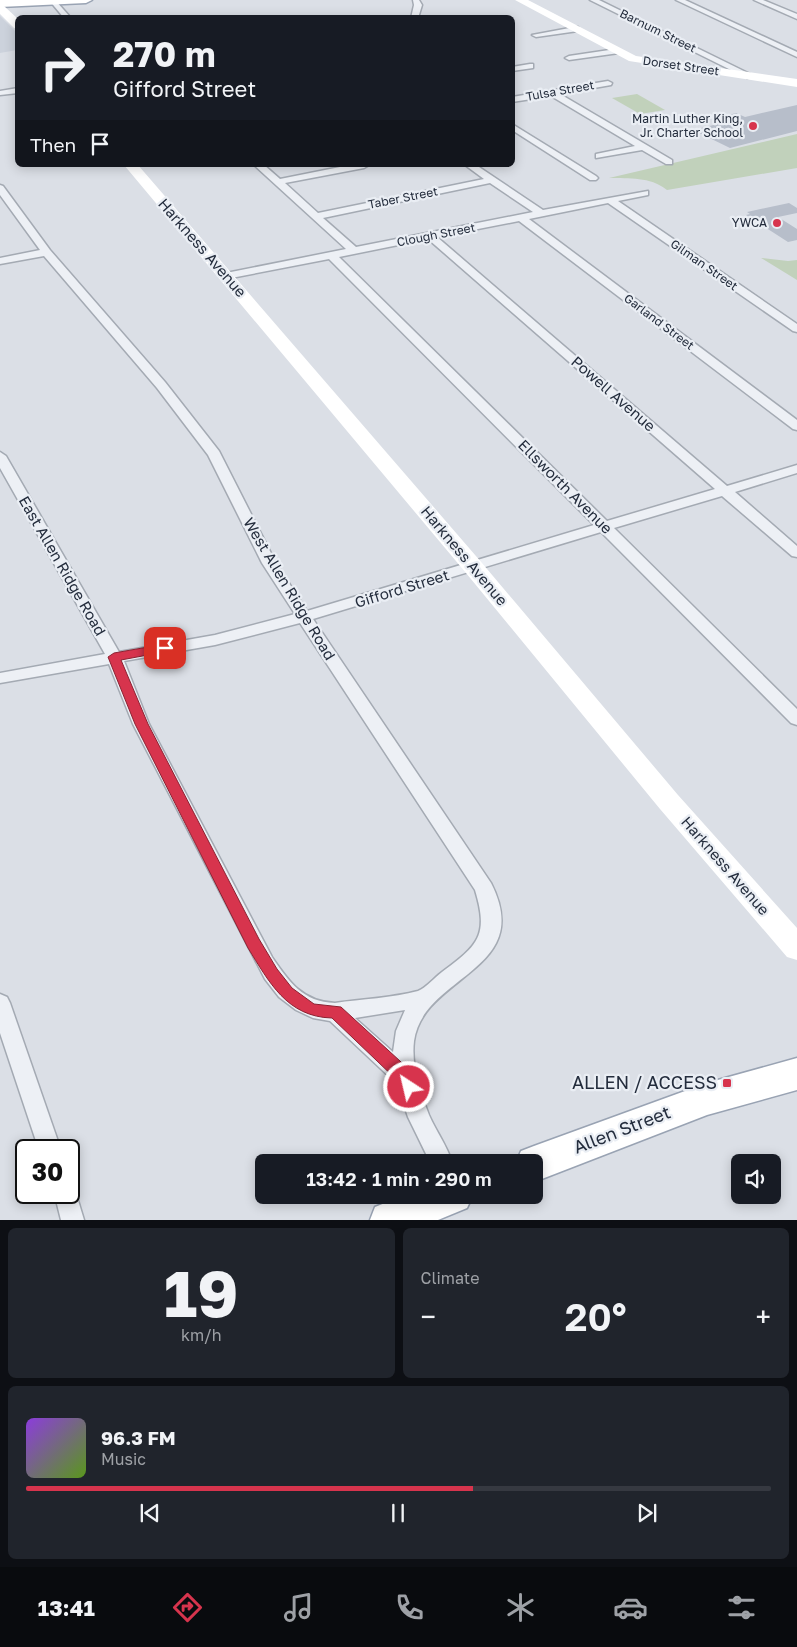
<!DOCTYPE html>
<html lang="en">
<head>
<meta charset="utf-8">
<style>
	body { margin:0; font-family:"Golos Text",sans-serif; background:#20242c; color:#f1f3f6; height:100vh; display:flex; flex-direction:column; font-size:19px; white-space:nowrap }
	* { box-sizing:border-box; margin:0 }
	p { font-size:16px; color:#9ea1a6 }
	.icon { flex:none; width:28px; height:28px; fill:none; stroke:currentColor; stroke-width:2; stroke-linecap:round; stroke-linejoin:round }
	.map { position:relative; height:1220px; overflow:hidden }
	.sheet { display:flex; flex-direction:column; gap:8px; padding:8px; background:#0d0f14; flex:1 }
	.sheet>* { flex:none }
	.guide { position:absolute; left:15px; top:15px; width:500px; height:152px; border-radius:8px; box-shadow:0 2px 12px #0003; background:#171b24; color:#f1f3f6; overflow:hidden }
	.tools { position:absolute; left:731px; top:1154px; display:grid; gap:10px }
	.tools a { display:grid; place-items:center; width:50px; height:50px; border-radius:8px; background:#171b24; box-shadow:0 2px 12px #0003; font-size:25px }
	.speed { position:absolute; left:15px; top:1139px; display:flex; gap:10px; font-size:25px; font-weight:700; text-align:center }
	.speed>* { display:grid; place-content:center; width:65px; height:65px; border-radius:50%; background:#171b24; box-shadow:0 2px 12px #0003; line-height:1 }
	.speed .limit { border:2px solid #111; border-radius:8px; background:#fff; color:#111 }
	.pin { position:absolute; display:grid; place-items:center; width:42px; height:42px; color:#fff; margin:-21px; border-radius:10px; box-shadow:0 2px 8px #0006 }
	.me { position:absolute; width:55px; margin:-28px; rotate:325deg; stroke-linejoin:round; filter:drop-shadow(0 0 4px #0008) }
	.turn { display:flex; align-items:center; gap:18px; height:105px; padding:0 15px; font-size:22px }
	.turn .icon { width:65px; height:65px; stroke-width:2.5 }
	.turn b { display:block; font-size:35px; line-height:42px }
	.then { display:flex; align-items:center; height:48px; padding:0 15px; background:#0003; gap:10px; font-size:19px }
	.big { font-size:38px; font-weight:600; line-height:1.1 }
	.sheet .tile { flex:1; display:flex; flex-direction:column; justify-content:center; gap:8px; min-width:0; padding:0 18px; border-radius:8px; background:#20242c }
	.sheet .dial { align-items:center; gap:0 }
	.dial b { font-size:65px; line-height:1 }
	.song { display:flex; align-items:center; gap:15px }
	.cover { width:60px; height:60px; border-radius:8px; background:linear-gradient(135deg,hsl(270 70% 55%),hsl(90 70% 35%)) }
	.played { height:5px; border-radius:2px; background:linear-gradient(90deg,#d7344d 60%,#363941 60%) }
	.keys { display:flex; justify-content:space-around; direction:ltr }
	.heat { display:flex; justify-content:space-between; align-items:center; font-size:28px; direction:ltr }
	.sheet .tiles { flex:1; display:grid; gap:8px; grid-template-columns:1fr 1fr }
	.tile:last-child { grid-column:span 2 }
	.trip { position:absolute; left:255px; top:1154px; width:288px; height:50px; border-radius:8px; background:#171b24; box-shadow:0 2px 12px #0003; font-weight:600; line-height:50px; text-align:center }
	.dock { display:flex; height:80px; justify-content:space-around; align-items:center; background:#090b0e; color:#9ea1a6 }
	.dock .icon { width:35px; height:35px }
	.dock .selected { color:#d7344d }
	.dock b { font-size:22px; color:#f1f3f6 }
	.map>svg:first-child { display:block }
	.built { fill:#ccd2dc }
	.green { fill:#c1d1bb }
	.building { fill:#b7beca }
	.lines { fill:none; stroke-linecap:round; stroke-linejoin:round }
	.street-casing { stroke:#a4aab3; stroke-width:3 }
	.primary-casing { stroke:#99a3b3; stroke-width:3 }
	.street { fill:#edf0f5; fill-rule:evenodd }
	.secondary { fill:#fff; fill-rule:evenodd }
	.primary { fill:#fff; fill-rule:evenodd }
	.route { fill:#d7344d; stroke:#8c2232 }
	.poi-dot { fill:#d7344d; stroke:#eaeef4; stroke-width:2 }
	.labels { text-anchor:middle; stroke-width:4.5; stroke-linejoin:round; paint-order:stroke }
	.far-street-label { font-size:12px; fill:#242d3d; stroke:#eaeef4 }
	.far-poi-label { font-size:12px; fill:#242d3d; stroke:#eaeef4; text-anchor:end }
	.street-label { font-size:15px; fill:#242d3d; stroke:#eaeef4 }
	.near-poi-label { font-size:18px; fill:#242d3d; stroke:#eaeef4; text-anchor:end }
	.near-street-label { font-size:18px; fill:#242d3d; stroke:#eaeef4 }
</style>
</head>
<body>
<div class="map">
<svg width="797" height="1220" viewBox="0 0 797 1220">
	<rect width="100%" height="100%" fill="#dbdfe6"/>
	<!-- built -->
	<polygon class="built" points="0,16 17,33 17,50 0,53"/>
	<!-- green -->
	<g class="green">
		<polygon points="637,94 665,110 640,114 612,98"/>
		<path d="M797,134V168L667,190C649,176 630,179 609,178Z"/>
		<polygon points="761,258 788,261 797,260 797,280"/>
	</g>
	<!-- building -->
	<g class="building">
		<polygon points="797,105 797,131 730,148 693,130 726,122 718,118 736,113 745,117"/>
		<polygon points="789,203 797,208 797,213 778,217 797,229 797,240 788,242 746,215 750,214 747,212"/>
	</g>
	<g class="lines">
		<!-- street casing -->
		<g class="street-casing">
			<g id="street">
				<polygon points="49,0 55,0 71,18 64,18"/>
				<polygon points="413,0 419,0 422,5 418,18 411,18 414,5"/>
				<polygon points="590,0 599,0 754,76 747,78"/>
				<polygon points="676,0 685,0 797,52 797,57"/>
				<polygon points="754,0 763,0 797,14 797,19"/>
				<polygon points="575,27 578,27 578,31 536,37 532,35"/>
				<polygon points="616,49 620,51 619,53 569,60 565,58 569,56"/>
				<polygon points="530,64 533,64 533,68 512,71 512,67"/>
				<polygon points="608,81 612,83 611,85 560,94 672,160 672,164 666,164 642,150 596,158 596,154 635,146 551,96 512,102 512,97"/>
				<polygon points="18,88 18,93 0,95 0,91"/>
				<polygon points="512,124 596,176 598,178 596,180 590,180 512,130"/>
				<path d="M254,165H264L280,179L350,165H369L364,168L285,183L318,213L484,179L465,165H476L543,210L648,191V195L618,201L797,324V332L793,331L608,203L529,219L797,420V430L793,429L519,221L437,237L727,486L797,465V473L735,492L797,546V557L792,556L722,496L614,528L797,709V725L791,723L601,532L313,619L491,883C536,971 423,975 414,1041C411,1066 420,1092 429,1115C436,1131 447,1146 452,1162H430L408,1117L397,1084L330,1021L313,1018L296,1010L279,997L265,979L133,724L109,664L0,683V673L105,654L0,468V452L6,456L119,652L215,635L295,614L262,563L208,455L157,388L44,256L0,264V258L40,250L0,195V185L3,186L50,250L165,382L219,451L276,563L307,611L594,525L329,259L226,279L222,278L221,276L222,274L226,273L346,249ZM490,183L533,212L356,247L323,218ZM428,239L715,489L607,521L339,257ZM300,623L475,890C489,936 478,945 442,972C435,977 426,988 418,991C393,998 361,999 335,1003C303,1002 289,982 272,957L149,724L124,661L215,645ZM405,1010L396,1031L393,1052L355,1018Z"/>
				<polygon points="0,994 7,997 10,1003 61,1150 39,1150 0,1033"/>
				<polygon points="69,1183 73,1184 84,1220 61,1220 54,1192 69,1192"/>
			</g>
		</g>
		<!-- primary casing -->
		<g class="primary-casing">
			<g id="primary">
				<polygon points="0,0 92,0 86,3 0,7"/>
				<polygon points="797,1058 797,1090 707,1115 534,1182 534,1162 516,1162 521,1151 534,1146 707,1083"/>
				<polygon points="405,1195 473,1195 467,1208 438,1220 370,1220 375,1207"/>
			</g>
		</g>
		<!-- street -->
		<use href="#street" class="street"/>
		<!-- secondary -->
		<g class="secondary">
			<polygon points="515,0 528,0 636,56 797,79 797,87 629,61"/>
			<polygon points="0,5 4,6 18,19 18,29 14,28 0,14"/>
			<polygon points="124,165 138,165 482,563 678,795 797,928 797,960 787,957 660,809 466,573"/>
		</g>
		<!-- primary -->
		<use href="#primary" class="primary"/>
	</g>
	<!-- route -->
	<path class="route" d="M165,644L171,648L169,651L121,660L148,724L259,939L277,969L292,988L314,1004L341,1007L412,1072L417,1087L415,1092L409,1094L403,1092L399,1082L332,1018C287,1017 269,982 248,948L135,724L108,657L114,653Z"/>
	<!-- markers -->
	<g class="poi-dot">
		<circle cx="753" cy="126" r="5"/>
		<circle cx="777" cy="223" r="5"/>
		<rect x="722" y="1078" width="10" height="10" rx="2.5"/>
	</g>
	<g class="labels">
		<!-- far-street labels -->
		<g class="far-street-label">
			<text transform="translate(658 31) rotate(26)" y="4">Barnum Street</text>
			<text transform="translate(681 66) rotate(8)" y="4">Dorset Street</text>
			<text transform="translate(560 91) rotate(-10)" y="4">Tulsa Street</text>
			<text transform="translate(403 198) rotate(-11)" y="4">Taber Street</text>
			<text transform="translate(436 235) rotate(-11)" y="4">Clough Street</text>
			<text transform="translate(704 265) rotate(35)" y="4">Gilman Street</text>
			<text transform="translate(659 322) rotate(37)" y="4">Garland Street</text>
		</g>
		<!-- far-poi labels -->
		<g class="far-poi-label">
			<text x="743" y="123">Martin Luther King,<tspan x="743" dy="14">Jr. Charter School</tspan></text>
			<text x="767" y="227">YWCA</text>
		</g>
		<!-- street labels -->
		<g class="street-label">
			<text transform="translate(202 248) rotate(49)" y="5">Harkness Avenue</text>
			<text transform="translate(613 394) rotate(41)" y="5">Powell Avenue</text>
			<text transform="translate(565 487) rotate(45)" y="5">Ellsworth Avenue</text>
			<text transform="translate(464 556) rotate(50)" y="5">Harkness Avenue</text>
			<text transform="translate(62 566) rotate(60)" y="5">East Allen Ridge Road</text>
			<text transform="translate(289 589) rotate(59)" y="5">West Allen Ridge Road</text>
			<text transform="translate(402 589) rotate(-17)" y="5">Gifford Street</text>
			<text transform="translate(725 866) rotate(49)" y="5">Harkness Avenue</text>
		</g>
		<!-- near-poi labels -->
		<g class="near-poi-label">
			<text x="717" y="1089">ALLEN / ACCESS</text>
		</g>
		<!-- near-street labels -->
		<g class="near-street-label">
			<text transform="translate(622 1130) rotate(-21)" y="6">Allen Street</text>
		</g>
	</g>
</svg>
<div class="tools">
<a><svg class="icon" aria-label="sound" viewBox="0 0 24 24"><path d="M4 9h4l5-4v14l-5-4H4zM17 9q2 3 0 6"/></svg></a>
</div>
<div class="speed"><div class="limit">30</div></div>
<div class="pin" style="left:165px;top:648px;background:#d93025"><svg class="icon" aria-label="arrive" viewBox="0 0 24 24"><path d="M6 21V4h12l-3 4 3 4H6"/></svg></div>
<svg class="me" style="left:409px;top:1087px" viewBox="-20 -20 40 40"><circle r="17" fill="#d7344d" stroke="#fff" stroke-width="3"/><path d="M0-11L8 9 0 5-8 9z" fill="#fff"/></svg>
<div class="trip">13:42 · 1 min · 290 m</div>
<div class="guide">
<div class="turn"><svg class="icon" aria-label="right" viewBox="0 0 24 24"><path d="M7 20v-9h11M14 6l5 5-5 5"/></svg><div><b>270 m</b>Gifford Street</div></div>
<div class="then">Then<svg class="icon" aria-label="arrive" viewBox="0 0 24 24"><path d="M6 21V4h12l-3 4 3 4H6"/></svg></div>
</div>
</div>
<section class="sheet">
<div class="tiles">
<div class="tile dial"><b>19</b><p>km/h</p></div>
<div class="tile"><p>Climate</p>
<div class="heat"><a>−</a><b class="big">20°</b><a>+</a></div>
</div>
<div class="tile">
<div class="song"><i class="cover"></i><div><b>96.3 FM</b><p>Music</p></div></div>
<div class="played"></div>
<div class="keys"><svg class="icon" aria-label="previous" viewBox="0 0 24 24"><path d="M18 5L8 12l10 7zM5 5v14"/></svg><svg class="icon" aria-label="pause" viewBox="0 0 24 24"><path d="M8 5v14M16 5v14"/></svg><svg class="icon" aria-label="next" viewBox="0 0 24 24"><path d="M6 5l10 7-10 7zM19 5v14"/></svg></div>
</div>
</div>
</section>
<nav class="dock">
<b>13:41</b>
<svg class="icon selected" aria-label="directions" viewBox="0 0 24 24"><path d="M12 3l9 9-9 9-9-9zM9 14v-3h6M13 9l2 2-2 2"/></svg>
<svg class="icon" aria-label="music" viewBox="0 0 24 24"><path d="M9 18V5l10-2v13"/><circle cx="6" cy="18" r="3"/><circle cx="16" cy="16" r="3"/></svg>
<svg class="icon" aria-label="phone" viewBox="0 0 24 24"><path d="M5 4h4l2 5-3 2q2 4 5 5l2-3 5 2v4C11 20 4 13 5 4z"/></svg>
<svg class="icon" aria-label="climate" viewBox="0 0 24 24"><path d="M12 3v18M4 7l16 10M4 17L20 7"/></svg>
<svg class="icon" aria-label="car" viewBox="0 0 24 24"><path d="M5 17H2v-5l4-1 3-4h7l3 4 3 1v5h-3M9 17h6M6 11h13"/><circle cx="7" cy="17" r="2"/><circle cx="17" cy="17" r="2"/></svg>
<svg class="icon" aria-label="filters" viewBox="0 0 24 24"><path d="M4 7h16M4 17h16"/><circle cx="9" cy="7" r="2"/><circle cx="15" cy="17" r="2"/></svg>
</nav>
</body>
</html>
